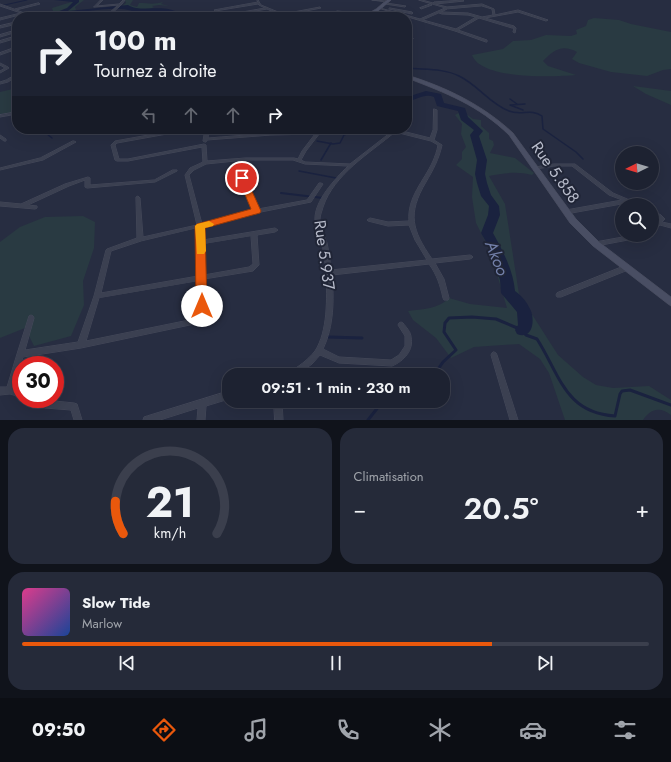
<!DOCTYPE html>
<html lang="fr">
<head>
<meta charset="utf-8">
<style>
	body { margin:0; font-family:Jost,sans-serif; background:#252a39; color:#f1f3f6; height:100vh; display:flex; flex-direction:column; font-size:15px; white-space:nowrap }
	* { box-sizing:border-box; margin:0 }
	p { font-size:13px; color:#a0a4ab }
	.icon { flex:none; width:22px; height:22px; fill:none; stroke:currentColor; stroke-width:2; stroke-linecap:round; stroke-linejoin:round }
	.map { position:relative; height:420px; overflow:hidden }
	.details { display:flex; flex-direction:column; gap:8px; padding:8px; background:#10131b; flex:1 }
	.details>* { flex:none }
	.banner { position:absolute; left:12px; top:12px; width:400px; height:122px; border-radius:16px; box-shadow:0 4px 16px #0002,0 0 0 1px #3b3f4d; background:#1d2231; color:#f1f3f6; overflow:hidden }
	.needle { width:26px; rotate:265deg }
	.controls { position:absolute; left:615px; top:146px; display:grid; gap:8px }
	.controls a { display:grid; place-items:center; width:44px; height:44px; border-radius:50%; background:#1d2231; box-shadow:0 4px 16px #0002,0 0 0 1px #3b3f4d; font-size:20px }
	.speed { position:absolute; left:12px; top:356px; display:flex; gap:8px; font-size:20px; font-weight:700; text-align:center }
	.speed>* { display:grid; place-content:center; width:52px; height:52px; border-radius:50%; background:#1d2231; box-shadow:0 4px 16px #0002,0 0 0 1px #3b3f4d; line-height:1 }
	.speed .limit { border:6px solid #d22; background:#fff; color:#111 }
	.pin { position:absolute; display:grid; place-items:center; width:34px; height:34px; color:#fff; margin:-17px; border:2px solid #fff; border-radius:50%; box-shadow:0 1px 4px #0007 }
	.me { position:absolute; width:44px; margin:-22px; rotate:0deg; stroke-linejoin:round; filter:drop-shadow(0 0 3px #0008) }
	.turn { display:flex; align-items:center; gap:14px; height:84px; padding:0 16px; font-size:18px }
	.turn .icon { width:52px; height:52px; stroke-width:2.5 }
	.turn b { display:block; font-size:28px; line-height:34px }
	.lanes { display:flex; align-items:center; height:38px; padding:0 16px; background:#0003; justify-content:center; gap:20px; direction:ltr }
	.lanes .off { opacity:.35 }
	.big { font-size:30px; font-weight:600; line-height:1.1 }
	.details .card { flex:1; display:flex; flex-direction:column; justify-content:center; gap:6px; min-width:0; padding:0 14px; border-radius:16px; background:#252a39 }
	.details .dial { align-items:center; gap:0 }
	.dial svg { height:104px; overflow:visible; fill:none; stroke:#3b3f4d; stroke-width:7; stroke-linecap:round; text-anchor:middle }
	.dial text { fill:#f1f3f6; stroke:none }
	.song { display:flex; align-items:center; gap:12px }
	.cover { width:48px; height:48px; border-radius:6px; background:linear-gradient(135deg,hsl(330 70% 55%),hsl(220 70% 35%)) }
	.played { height:4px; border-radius:2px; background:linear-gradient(90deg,#ea580c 75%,#3b3f4d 75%) }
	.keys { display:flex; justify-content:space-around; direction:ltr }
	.heat { display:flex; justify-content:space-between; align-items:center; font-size:22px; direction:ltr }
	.details .tiles { flex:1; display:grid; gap:8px; grid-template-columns:1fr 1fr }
	.card:last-child { grid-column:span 2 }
	.trip { position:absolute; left:222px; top:368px; width:228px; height:40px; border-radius:16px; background:#1d2231; box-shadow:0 4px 16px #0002,0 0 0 1px #3b3f4d; font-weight:600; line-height:40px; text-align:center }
	.dock { display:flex; height:64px; justify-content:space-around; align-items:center; background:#0c0e14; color:#a0a4ab }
	.dock .icon { width:28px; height:28px }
	.dock .current { color:#ea580c }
	.dock b { font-size:18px; color:#f1f3f6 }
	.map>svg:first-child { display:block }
	.green { fill:#293a42 }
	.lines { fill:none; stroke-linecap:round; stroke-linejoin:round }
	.stream-far3 { stroke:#1a223f; stroke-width:1 }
	.stream-far2 { stroke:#1a223f; stroke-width:1.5 }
	.stream-far1 { stroke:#1a223f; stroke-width:2 }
	.stream { stroke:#1a223f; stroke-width:3 }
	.river { fill:#1a223f; fill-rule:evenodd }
	.street-casing { stroke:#45495a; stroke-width:1 }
	.secondary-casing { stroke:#45495a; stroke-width:1 }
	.street { fill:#3b4051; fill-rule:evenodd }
	.secondary { fill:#494e63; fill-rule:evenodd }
	.route { fill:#ea580c; stroke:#983908 }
	.slow { fill:#f59e0b }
	.labels { text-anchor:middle; stroke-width:4; stroke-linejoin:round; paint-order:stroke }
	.street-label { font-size:16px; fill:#b8bccb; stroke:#202536 }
	.water-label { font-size:17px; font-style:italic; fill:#727fa8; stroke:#202536 }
</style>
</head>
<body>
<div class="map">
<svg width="671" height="420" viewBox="0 0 671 420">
	<rect width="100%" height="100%" fill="#272d41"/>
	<!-- green -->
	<g class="green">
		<path d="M78,0H84L75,7L76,10L88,11C75,19 58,18 44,17L54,14L52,8Z"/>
		<path d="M125,0H133L130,5L137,7L139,3C148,3 153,5 163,2L161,4L169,6L159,5L152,6L154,7L150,9L152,11H163L153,15H144L146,14H137L129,12L132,11L129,9H131L128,8L130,6H122L126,3Z"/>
		<path d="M594,18L619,20L631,24L671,32V69L663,70L647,76L611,72L579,63L572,59L577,52C562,44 554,50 543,61L548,66L576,75C554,77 481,80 472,55L503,49L513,41L531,40L546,35L571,36L577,34L576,30L586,26L588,20Z"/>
		<polygon points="633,86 671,91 671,105 646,94"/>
		<polygon points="17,88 17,112 0,114 0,92"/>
		<path d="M462,111L473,119L481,120V126L489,133V139L493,141L494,145L490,153L515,158L534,173L532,175C518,171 503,173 489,176L505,204L519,294L558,355L583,377L596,385L613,388L649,386L671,400V415C660,406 650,409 643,420H565L549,373L540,359L519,344L474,347L451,358L436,338L413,320L408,311C423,309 438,309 449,298L470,304L507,308L490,251L476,223L472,197L473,177L456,165L462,159V152L466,147L461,134L462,124L455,115Z"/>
		<polygon points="83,216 95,222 94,248 83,281 84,305 71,336 34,346 25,328 0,338 0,242 20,227 45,217"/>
	</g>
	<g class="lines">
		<!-- stream-far3 -->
		<polyline class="stream-far3" points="0,6 27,0"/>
		<!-- stream-far2 -->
		<g class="stream-far2">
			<path d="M407,68C424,70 443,68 459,76C478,85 490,104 509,111C521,116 531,108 542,116L543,129L576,152L583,159"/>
			<polyline points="510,99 517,104"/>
			<polyline points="510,105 523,110"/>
			<polyline points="511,105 525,104"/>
			<polyline points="45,129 47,134 52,138"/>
			<polyline points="317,141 333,144 340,143 344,135 349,133 351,129"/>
			<polyline points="321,160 331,143"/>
			<polyline points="299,171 336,178"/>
		</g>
		<!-- stream-far1 -->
		<polyline class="stream-far1" points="281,193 323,198"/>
		<!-- stream -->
		<g class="stream">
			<polyline points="328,337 362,338"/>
			<path d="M434,375L443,362L456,350L444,332L445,323L449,318L472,317L496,319L522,330L526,335L537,339C560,375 565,413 615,416L620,394L622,391L630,390L671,405"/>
			<polyline points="368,420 383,401"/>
		</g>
		<!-- river -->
		<g class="river">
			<path d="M54,0H79V2L68,11L128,5C142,14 170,1 182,17H176L173,13L163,12L136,13C122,4 83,12 64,15L57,12L67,8L73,2Z"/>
			<path d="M426,91L441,94L444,103L465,108L468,117L483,131L479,136L487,160L485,174L487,183L491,195L499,206L500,215L493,233C503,251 513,270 515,291C522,296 527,302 531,311C535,322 532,340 517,334L515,330L518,325L517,312L501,293L500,280L490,249L481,233L488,215L489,206L481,196L477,183L475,174L477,160L470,135L474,130L461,120L458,111L437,106L434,97C425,93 416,100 407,102V97Z"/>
		</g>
		<!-- street casing -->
		<g class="street-casing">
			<g id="street">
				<polygon points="101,0 103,0 97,6 119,4 123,0 125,0 122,4 121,5 110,15 132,15 133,16 132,17 84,17 85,15 107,15 118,5 94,7"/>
				<polygon points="258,0 261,5 283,14 320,7 321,8 285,15 286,16 285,17 267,9 232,15 231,14 265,8 259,5 258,4 215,11 214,10 258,2 257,1"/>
				<polygon points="372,0 386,1 387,2 386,3 406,6 405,7 385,4 384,3 385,2"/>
				<path d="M419,0H422L433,3L434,2L463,0L464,1L435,4L447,7L482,4L494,9L495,15L518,10L548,20L546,21L518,12L485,18L514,26L516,28L515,33L513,32L514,28H512L479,18L458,30L487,40V42H486L455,31L378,8H380L420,19L445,8ZM482,6L492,9L493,15L482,17L468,13L441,12L447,9ZM439,13L442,14L468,15L476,17L456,29L423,20Z"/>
				<polygon points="39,3 40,4 16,10 36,17 33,17 23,14 0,20 0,18 21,13 0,6 0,4 14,9"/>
				<polygon points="431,4 432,5 421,9 420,8"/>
				<polygon points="390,8 412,12 413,13 412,14 389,9"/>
				<polygon points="337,11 368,14 369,15 368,16 336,12"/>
				<polygon points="81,14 82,15 72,17 72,16"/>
				<polygon points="17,22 17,24 0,28 0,26"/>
				<polygon points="17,30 17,32 0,37 0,35"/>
				<polygon points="407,35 413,38 413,39 411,40 407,37"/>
				<polygon points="17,36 17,38 0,43 0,41"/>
				<polygon points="17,47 17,49 0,55 0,53"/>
				<polygon points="0,63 8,67 9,68 0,73 0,71 5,68 0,65"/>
				<polygon points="17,74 17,76 8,82 0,84 0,82 6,80"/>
				<path d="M434,109L437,110V130L434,140L442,145C439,159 433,170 426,182C407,214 412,230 432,259L470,255L472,256L473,257L472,258L470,259L435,263L444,279L449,298L448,300H444L443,298C440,285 437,275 429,264L332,275C334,300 334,326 323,349L339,357L391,360L399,355L405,346V336L398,325L399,323L401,322L403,323C406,327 411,332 411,337C414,350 404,361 392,366L339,363L320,355L312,364L297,375H287L288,373C298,367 308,360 315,351C328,331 327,298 326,275L325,273L326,272C325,263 324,253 322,244C320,236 316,229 315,220C314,201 335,179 348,166L305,164L293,160H245L206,164L194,170L189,175L202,224L253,210L240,178V177H244V178L258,209L307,200L319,183H321L323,184L311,202L256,213L203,227V240L275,228L278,230L275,232L257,235L259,265L253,271L204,279L205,320L204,322L81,348L23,357L14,388L21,389V397L10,394L0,395V387H7L17,354L29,316L31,315L33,316L34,318L25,350L78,342L94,296L106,250L107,249L137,238L136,198V197L138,196L140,198L143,237L197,225L185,175L190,168L203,162L202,147L128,161H117L115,160L111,145L115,141L182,129H191L189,130L117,143L115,145L119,159H128L204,144L206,145L207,161L245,158H294L298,159L302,151L315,134L271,135L207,140L206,142H205L203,141L205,129H209L208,138L271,133L317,132L319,129H323L306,151L301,160L305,162L350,164L395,129H399L398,130L430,138L433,130ZM395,132L431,141L438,145C437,151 435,156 433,161C424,181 407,197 409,221L388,222L370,218L367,220L368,221L388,226L409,225L415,240L427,260L331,270C330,261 329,252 327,243C324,235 320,227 320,219C320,215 322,211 323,207C334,174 370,153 395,132ZM197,228L198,276L101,293L111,251L141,241ZM251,236L253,264L249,267L204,275L203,244ZM198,281L199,318L86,341L99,298Z"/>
				<polygon points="17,112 17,114 0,117 0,115"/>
				<polygon points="0,135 6,139 6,141 4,141 0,138"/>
				<polygon points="73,141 74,141 76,142 43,160 0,170 0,168 40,158"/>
				<polygon points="554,164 575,164 613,193 639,204 639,205 633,205 627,203 566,214 564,213 563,212 566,210 622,200 609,195 572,166 554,166 536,169 534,168 536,167"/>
				<polygon points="173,170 177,170 177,171 155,182 87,188 85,187 85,180 69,186 28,205 37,206 37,208 35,209 0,206 0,202 21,204 65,184 88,177 90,178 90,185 154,180"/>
				<polygon points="652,210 661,215 665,219 662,222 671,224 671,228 660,225 654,231 652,232 652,227 659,219 652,214"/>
				<polygon points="634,235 647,235 646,236 644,237 596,246 594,245 593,244 594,243 596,242"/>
				<polygon points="624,266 628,266 629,268 628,270 561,297 557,297 556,295 557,293"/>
				<polygon points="494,352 496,353 497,355 518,420 510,420 491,355 492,353"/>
				<polygon points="229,391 229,399 206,406 205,420 197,420 198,408 160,420 143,420 144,417 147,416"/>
				<polygon points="30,399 42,399 45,400 74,403 77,404 82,420 74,420 71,410 45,408 31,402"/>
				<polygon points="274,401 282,401 283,420 275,420"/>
			</g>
		</g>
		<!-- secondary casing -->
		<g class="secondary-casing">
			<g id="secondary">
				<path d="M387,0H391C383,7 373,17 362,17L376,9Z"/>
				<path d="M407,75C446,87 483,105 513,133L576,219L599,242L671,297V306L668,304L593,246L570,223L509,135C478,105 446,93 407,78Z"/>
			</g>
		</g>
		<!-- street -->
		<use href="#street" class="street"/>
		<!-- secondary -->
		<use href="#secondary" class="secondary"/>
	</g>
	<!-- route -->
	<polygon class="route" points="239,176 245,176 246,178 261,211 260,213 205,228 207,306 206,309 198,309 196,306 195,226 197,224 251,209 238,178"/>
	<!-- slow -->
	<polygon class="slow" points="209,221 214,224 213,226 205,228 206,251 204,254 197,254 195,226 197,224"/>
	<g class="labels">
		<!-- street labels -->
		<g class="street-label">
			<text transform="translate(556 172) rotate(55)" y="6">Rue 5.858</text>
			<text transform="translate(325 255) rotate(82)" y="6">Rue 5.937</text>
		</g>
		<!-- water labels -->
		<g class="water-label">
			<text transform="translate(497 258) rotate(68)" y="6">Akoo</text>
		</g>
	</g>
</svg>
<div class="controls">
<a><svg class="needle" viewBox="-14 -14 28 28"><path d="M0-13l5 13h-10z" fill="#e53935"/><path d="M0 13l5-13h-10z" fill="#a0a4ab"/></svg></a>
<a><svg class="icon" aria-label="search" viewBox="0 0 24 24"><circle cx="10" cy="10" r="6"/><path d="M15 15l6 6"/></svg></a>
</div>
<div class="speed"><div class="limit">30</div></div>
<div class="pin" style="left:242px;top:178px;background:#d93025"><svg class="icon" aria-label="arrive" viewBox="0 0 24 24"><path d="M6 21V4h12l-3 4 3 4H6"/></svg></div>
<svg class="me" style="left:202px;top:306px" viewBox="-20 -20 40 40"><circle r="19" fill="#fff"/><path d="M0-13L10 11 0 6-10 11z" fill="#ea580c"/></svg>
<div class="trip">09:51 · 1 min · 230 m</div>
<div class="banner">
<div class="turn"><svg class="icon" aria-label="right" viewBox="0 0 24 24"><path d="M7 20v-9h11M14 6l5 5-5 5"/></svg><div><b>100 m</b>Tournez à droite</div></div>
<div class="lanes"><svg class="icon off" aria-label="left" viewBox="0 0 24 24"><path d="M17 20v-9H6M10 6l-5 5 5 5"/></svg><svg class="icon off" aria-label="ahead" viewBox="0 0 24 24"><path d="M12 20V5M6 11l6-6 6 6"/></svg><svg class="icon off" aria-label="ahead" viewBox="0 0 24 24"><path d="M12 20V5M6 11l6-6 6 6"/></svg><svg class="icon" aria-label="right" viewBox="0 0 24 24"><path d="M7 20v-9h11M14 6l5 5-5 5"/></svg></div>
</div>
</div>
<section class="details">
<div class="tiles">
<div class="card dial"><svg viewBox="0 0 100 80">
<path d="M14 69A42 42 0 1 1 86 69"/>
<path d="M14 69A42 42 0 0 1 8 44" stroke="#ea580c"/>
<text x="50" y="56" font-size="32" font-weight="700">21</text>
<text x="50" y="72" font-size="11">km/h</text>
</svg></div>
<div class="card"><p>Climatisation</p>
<div class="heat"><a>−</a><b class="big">20.5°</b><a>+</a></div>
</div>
<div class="card">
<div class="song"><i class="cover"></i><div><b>Slow Tide</b><p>Marlow</p></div></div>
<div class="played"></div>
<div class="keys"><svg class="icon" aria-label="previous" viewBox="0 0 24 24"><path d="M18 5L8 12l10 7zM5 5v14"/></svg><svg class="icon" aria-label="pause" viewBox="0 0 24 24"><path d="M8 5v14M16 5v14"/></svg><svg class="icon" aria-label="next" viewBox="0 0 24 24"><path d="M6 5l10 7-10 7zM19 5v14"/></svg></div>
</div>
</div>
</section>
<nav class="dock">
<b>09:50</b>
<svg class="icon current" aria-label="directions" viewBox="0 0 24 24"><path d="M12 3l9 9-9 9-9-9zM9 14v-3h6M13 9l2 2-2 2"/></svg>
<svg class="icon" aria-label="music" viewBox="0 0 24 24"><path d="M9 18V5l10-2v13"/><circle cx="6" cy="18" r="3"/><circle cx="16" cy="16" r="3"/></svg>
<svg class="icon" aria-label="phone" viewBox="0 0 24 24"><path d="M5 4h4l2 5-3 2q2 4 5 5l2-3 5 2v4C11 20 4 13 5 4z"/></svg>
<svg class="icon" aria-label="climate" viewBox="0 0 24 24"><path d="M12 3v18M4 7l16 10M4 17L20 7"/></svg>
<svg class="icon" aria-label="car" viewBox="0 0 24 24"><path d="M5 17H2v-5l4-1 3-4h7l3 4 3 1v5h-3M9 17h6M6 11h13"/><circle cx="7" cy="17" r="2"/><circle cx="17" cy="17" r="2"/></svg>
<svg class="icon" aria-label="filters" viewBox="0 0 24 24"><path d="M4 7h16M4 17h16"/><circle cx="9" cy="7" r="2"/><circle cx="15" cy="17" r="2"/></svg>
</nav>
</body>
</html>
